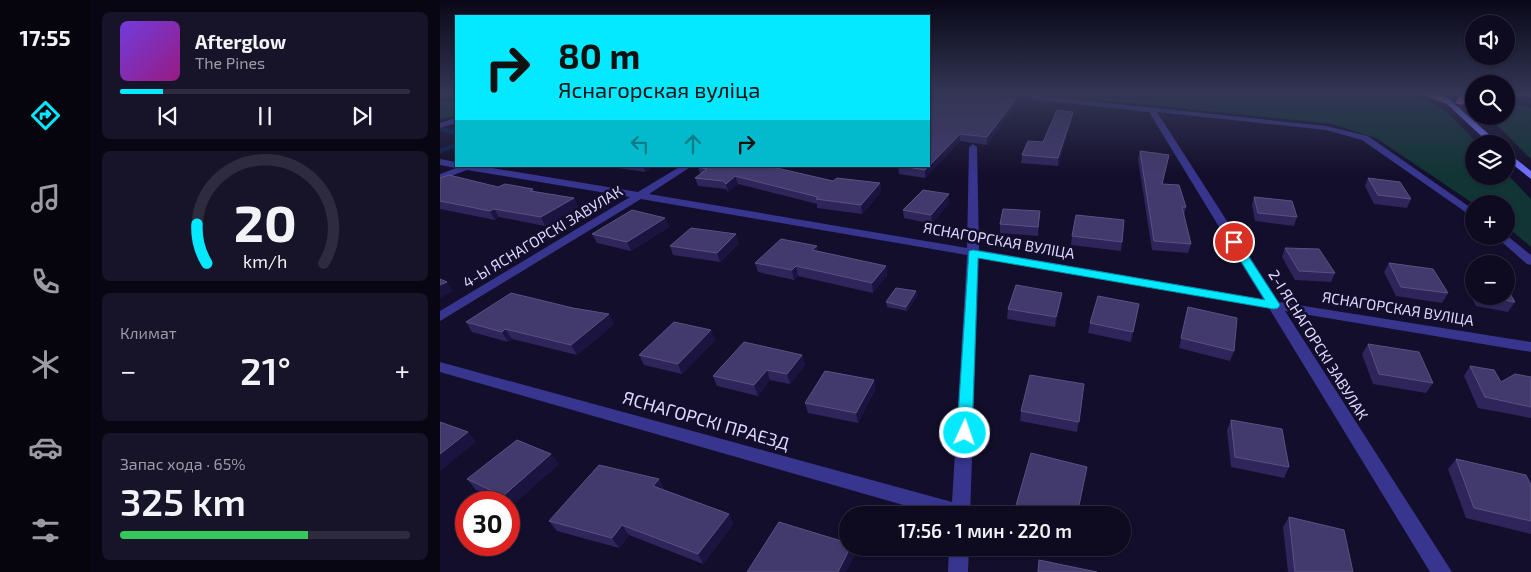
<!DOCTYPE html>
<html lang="ru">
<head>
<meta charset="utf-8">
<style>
	body { margin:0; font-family:"Exo 2",sans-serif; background:#171329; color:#f1f3f6; height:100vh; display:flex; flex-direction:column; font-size:19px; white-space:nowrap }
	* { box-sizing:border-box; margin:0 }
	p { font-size:16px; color:#9b9aa5 }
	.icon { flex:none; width:28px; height:28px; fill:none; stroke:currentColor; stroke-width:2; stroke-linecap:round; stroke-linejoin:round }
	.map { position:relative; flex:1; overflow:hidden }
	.sheet { display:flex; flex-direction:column; gap:12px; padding:12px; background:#080612; width:350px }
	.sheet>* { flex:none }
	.top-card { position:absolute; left:15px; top:15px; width:475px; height:152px; border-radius:0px; box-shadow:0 1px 4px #0004,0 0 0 1px #2e2b3e; background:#04e9ff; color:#111; overflow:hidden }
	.tools { position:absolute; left:1025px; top:15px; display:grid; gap:10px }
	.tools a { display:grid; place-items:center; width:50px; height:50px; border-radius:50%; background:#0e0a20; box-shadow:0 1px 4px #0004,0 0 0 1px #2e2b3e; font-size:25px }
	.speed { position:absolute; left:15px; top:491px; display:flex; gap:10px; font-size:25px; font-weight:700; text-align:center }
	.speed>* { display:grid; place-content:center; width:65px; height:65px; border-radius:50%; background:#0e0a20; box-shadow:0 1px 4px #0004,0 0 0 1px #2e2b3e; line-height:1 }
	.speed .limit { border:8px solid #d22; background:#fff; color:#111 }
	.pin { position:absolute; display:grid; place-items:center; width:42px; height:42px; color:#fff; margin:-21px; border:2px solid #fff; border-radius:50%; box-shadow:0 1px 5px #0007 }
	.me { position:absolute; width:55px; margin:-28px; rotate:3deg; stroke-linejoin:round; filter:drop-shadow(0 0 4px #0008) }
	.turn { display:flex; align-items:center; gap:18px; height:105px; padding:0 20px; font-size:22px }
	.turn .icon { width:65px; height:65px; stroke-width:2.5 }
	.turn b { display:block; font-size:35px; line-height:42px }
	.lanes { display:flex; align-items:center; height:48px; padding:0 20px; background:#0003; justify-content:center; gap:25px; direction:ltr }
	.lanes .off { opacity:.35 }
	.big { font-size:38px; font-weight:600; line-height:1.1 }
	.sheet .card { flex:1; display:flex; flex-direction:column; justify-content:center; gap:8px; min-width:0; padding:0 18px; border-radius:8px; background:#171329 }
	.sheet .dial { align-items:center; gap:0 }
	.dial svg { height:130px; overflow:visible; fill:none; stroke:#2e2b3e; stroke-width:7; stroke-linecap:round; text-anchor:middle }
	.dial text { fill:#f1f3f6; stroke:none }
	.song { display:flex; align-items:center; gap:15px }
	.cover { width:60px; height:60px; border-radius:8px; background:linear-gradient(135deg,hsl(260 70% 55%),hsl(310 70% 35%)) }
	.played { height:5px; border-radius:2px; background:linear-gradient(90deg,#04e9ff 15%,#2e2b3e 15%) }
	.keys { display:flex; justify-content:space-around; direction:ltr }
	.heat { display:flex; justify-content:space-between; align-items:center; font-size:28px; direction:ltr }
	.charge { height:8px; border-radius:4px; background:linear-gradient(90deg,#34c759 65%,#2e2b3e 0) }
	.trip { position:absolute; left:399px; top:506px; width:292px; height:50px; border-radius:25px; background:#0e0a20; box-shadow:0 1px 4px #0004,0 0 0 1px #2e2b3e; font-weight:600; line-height:50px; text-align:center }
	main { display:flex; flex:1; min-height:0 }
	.menu { display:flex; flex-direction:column; width:90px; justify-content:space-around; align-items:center; background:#06040d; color:#9b9aa5 }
	.menu .icon { width:35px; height:35px }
	.menu .active { color:#04e9ff }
	.menu b { font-size:22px; color:#f1f3f6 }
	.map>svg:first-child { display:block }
	.green { fill:#113534 }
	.water { fill:#082350 }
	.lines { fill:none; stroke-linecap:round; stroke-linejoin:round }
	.stream { stroke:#082350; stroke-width:4 }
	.minor { fill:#37358e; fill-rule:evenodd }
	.secondary { fill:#716fff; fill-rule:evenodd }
	.trunk { fill:#e059d4; fill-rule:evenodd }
	.wall { fill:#2f255a }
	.shaded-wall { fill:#1c1440 }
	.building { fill:#42396c; stroke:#5a5283 }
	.route { fill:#04e9ff; stroke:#0397a6 }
	.labels { text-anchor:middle; stroke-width:5; stroke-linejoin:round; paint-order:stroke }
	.street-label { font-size:15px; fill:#dcd8ff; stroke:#130e2b }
	.near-street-label { font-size:18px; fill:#dcd8ff; stroke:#130e2b }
</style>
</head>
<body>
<main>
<nav class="menu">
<b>17:55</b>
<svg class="icon active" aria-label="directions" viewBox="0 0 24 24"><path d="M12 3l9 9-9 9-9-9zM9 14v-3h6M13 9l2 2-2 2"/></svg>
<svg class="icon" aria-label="music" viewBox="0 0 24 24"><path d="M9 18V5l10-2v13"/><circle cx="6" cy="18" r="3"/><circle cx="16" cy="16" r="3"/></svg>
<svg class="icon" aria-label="phone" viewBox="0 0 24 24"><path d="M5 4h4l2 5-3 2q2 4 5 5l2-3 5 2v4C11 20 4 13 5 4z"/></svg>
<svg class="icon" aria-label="climate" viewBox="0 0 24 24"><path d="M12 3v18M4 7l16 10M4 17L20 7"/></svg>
<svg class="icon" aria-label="car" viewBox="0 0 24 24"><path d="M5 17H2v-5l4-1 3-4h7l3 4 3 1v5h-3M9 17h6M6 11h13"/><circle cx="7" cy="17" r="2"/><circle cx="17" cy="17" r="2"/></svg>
<svg class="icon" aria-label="filters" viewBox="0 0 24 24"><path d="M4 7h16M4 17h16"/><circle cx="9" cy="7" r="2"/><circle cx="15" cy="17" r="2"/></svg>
</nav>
<section class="sheet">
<div class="card">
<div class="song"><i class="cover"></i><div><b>Afterglow</b><p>The Pines</p></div></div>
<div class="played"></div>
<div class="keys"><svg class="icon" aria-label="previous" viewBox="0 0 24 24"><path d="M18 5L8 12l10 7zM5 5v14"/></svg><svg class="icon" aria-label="pause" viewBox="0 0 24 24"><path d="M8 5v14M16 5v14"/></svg><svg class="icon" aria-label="next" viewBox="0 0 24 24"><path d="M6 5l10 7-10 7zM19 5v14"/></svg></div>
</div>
<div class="card dial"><svg viewBox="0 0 100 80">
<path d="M14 69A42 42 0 1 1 86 69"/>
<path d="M14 69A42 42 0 0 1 8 45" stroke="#04e9ff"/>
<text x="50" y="56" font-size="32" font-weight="700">20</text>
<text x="50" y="72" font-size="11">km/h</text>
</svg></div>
<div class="card"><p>Климат</p>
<div class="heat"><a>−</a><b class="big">21°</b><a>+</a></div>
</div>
<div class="card"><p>Запас хода · 65%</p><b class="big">325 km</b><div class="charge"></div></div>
</section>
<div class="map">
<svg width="1091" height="572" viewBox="0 0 1091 572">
	<rect width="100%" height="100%" fill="#130e2b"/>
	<!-- green -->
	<g class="green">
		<path d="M595,93H970C1002,103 1016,121 1038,144H1034V176H1066V173L1091,199V247L1066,226V204H1034L936,138L892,124Z"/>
		<polygon points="0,101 16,103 16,116 0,119"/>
		<polygon points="1066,103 1091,108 1091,159 1048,116 1066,116"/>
	</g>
	<!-- water -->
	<path class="water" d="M634,93H713V94C698,105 653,95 634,93Z"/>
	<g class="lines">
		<!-- stream -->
		<g class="stream">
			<polyline points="1,129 16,133"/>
			<polyline points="0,151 16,145"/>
		</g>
		<!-- minor -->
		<g class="minor">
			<polygon points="0,93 16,93 16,97 0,95"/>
			<polygon points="550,93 571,93 886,126 928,136 1034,210 1034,218 922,140 886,130 717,112 839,302 1091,342 1091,352 845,311 1012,572 990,572 829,308 539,257 530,515 498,515 0,372 0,362 512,502 527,255 201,199 0,321 0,311 190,197 27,170 0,180 0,174 16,168 0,165 0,159 16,162 16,166 40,166 198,192 241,166 252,166 209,194 527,248 529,147 533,144 537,147 539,250 823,299 709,112 554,95"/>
			<polygon points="16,118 16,123 0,128 0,123"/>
			<polygon points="1066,235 1091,255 1091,265 1087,264 1055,236"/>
			<polygon points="509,548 529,548 528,572 508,572"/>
		</g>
		<!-- secondary -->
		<g class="secondary">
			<polygon points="995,93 1002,93 1060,144 1050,144"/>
			<polygon points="1066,151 1091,171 1091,179 1066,159"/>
		</g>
		<!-- trunk -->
		<g class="trunk">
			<polygon points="980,93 991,93 1011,101 1004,103"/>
			<polygon points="1034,93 1034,98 1026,100 1022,105 1015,103 1020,96"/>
			<polygon points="1066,93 1091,93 1091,97 1066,95"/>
		</g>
	</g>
	<!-- wall -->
	<g class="wall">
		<polygon points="576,99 575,106 547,145 520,141 485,178 459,174 458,166 489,166 489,104"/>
		<polygon points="633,112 632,119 618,166 581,163 582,155 603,142"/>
		<polygon points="700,151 729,155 722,184 746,207 744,216 751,244 748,253 712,250 698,159"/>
		<polygon points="177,166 213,166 205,172 178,168"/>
		<polygon points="258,167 393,181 440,183 441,192 422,214 377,208 377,204 298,184 288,192 286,189 258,186 255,178 260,174"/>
		<polygon points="0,178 58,187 93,189 94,191 134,198 138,207 105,226 59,217 55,220 0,209"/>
		<polygon points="928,178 971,199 967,208 934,204 925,186"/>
		<polygon points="509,194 509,203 492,224 464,218 463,210"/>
		<polygon points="814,197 857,217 854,226 815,221 812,205"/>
		<polygon points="600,211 598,236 560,233 560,224"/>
		<polygon points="225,218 229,227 191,251 157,243 152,234"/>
		<polygon points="632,236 682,242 681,251 631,245"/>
		<polygon points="299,243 280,262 233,255 230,246"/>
		<polygon points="377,246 378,251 446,266 447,275 433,293 358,276 354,280 318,272 315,263"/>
		<polygon points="845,248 895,273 891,282 855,280 842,257"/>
		<polygon points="949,263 1008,293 1002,303 956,296 944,272"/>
		<polygon points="1030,272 1034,273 1034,296 1066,296 1075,302 1068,312 1036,306 1024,282"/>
		<polygon points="476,291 477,296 467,311 447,307 446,302"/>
		<polygon points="621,302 615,327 567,319 568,309"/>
		<polygon points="699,304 691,342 648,333 650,323"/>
		<polygon points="748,307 794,351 790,361 739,348"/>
		<polygon points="26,322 174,324 137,355 72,339 68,342 32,332"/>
		<polygon points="275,340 242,374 204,365 199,355"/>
		<polygon points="928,344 993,383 986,393 933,384 922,354"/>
		<polygon points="362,355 365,365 350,384 330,380 318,396 277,386 273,376"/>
		<polygon points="1030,366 1061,382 1091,377 1091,418 1038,408 1024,376"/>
		<polygon points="434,380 435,390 418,423 368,413 365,403"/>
		<polygon points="644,384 637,432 580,421 581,411"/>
		<polygon points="791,420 849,467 844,478 791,467 787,430"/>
		<polygon points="1016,459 1091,485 1091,534 1026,518 1008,469"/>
		<polygon points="119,464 71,506 69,505 69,502 64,502 36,490 27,479"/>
		<polygon points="219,479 224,490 289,514 293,524 263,564 189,535 179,548 117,531 109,521"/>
		<polygon points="575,509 638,515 574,515"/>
		<polygon points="849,517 913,572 848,572 843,527"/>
	</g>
	<!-- shaded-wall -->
	<g class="shaded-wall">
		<polygon points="576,99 575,106 547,145 547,137"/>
		<polygon points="633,112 632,119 618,166 618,158"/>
		<polygon points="520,134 520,141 485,178 485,170"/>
		<polygon points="203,166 213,166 205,172"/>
		<polygon points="295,176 298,184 288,192 286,184"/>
		<polygon points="440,183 441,192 422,214 421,205"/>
		<polygon points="509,194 509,203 492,224 491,215"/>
		<polygon points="134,198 138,207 105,226 101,217"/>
		<polygon points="54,209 59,217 55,220 50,211"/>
		<polygon points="225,218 229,227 191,251 187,242"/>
		<polygon points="296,234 299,243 280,262 277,253"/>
		<polygon points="377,246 379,255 372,250"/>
		<polygon points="356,266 358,276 354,280 352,270"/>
		<polygon points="446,266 447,275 433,293 432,283"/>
		<polygon points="7,282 13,291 0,298 0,285"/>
		<polygon points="476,291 477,296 467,311 466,307"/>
		<polygon points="622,293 621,302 615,327 616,317"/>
		<polygon points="169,314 174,324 137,355 131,345"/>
		<polygon points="65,329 72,339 68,342 62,332"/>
		<polygon points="271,330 275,340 242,374 238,364"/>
		<polygon points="362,355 365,365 350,384 347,374"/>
		<polygon points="327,370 330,380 318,396 314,385"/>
		<polygon points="434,380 435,390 418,423 416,413"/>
		<polygon points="28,432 36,442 0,471 0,454"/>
		<polygon points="111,454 119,464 71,506 63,496"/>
		<polygon points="219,479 224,490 219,496 213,486"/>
		<polygon points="289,514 293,524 263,564 258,554"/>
		<polygon points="182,525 189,535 179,548 172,538"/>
		<polygon points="410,548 413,548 415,555 406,572 398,572"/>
	</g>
	<!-- building -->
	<g class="building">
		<polygon points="500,93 576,99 547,137 520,134 489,166 489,104"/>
		<polygon points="617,110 633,112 618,158 582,155 588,141 603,142"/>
		<polygon points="700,151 729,155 722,184 739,185 746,207 742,207 751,244 714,241"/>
		<polygon points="258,166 328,166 393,181 397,178 440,183 421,205 376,199 378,197 295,176 286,184 283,181 255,178 267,169 258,167"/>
		<polygon points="462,166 488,166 485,170"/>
		<polygon points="9,175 58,187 65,184 93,189 90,191 134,198 101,217 54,209 50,211 0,201 0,178"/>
		<polygon points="928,178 960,182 971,199 938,195"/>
		<polygon points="483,190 509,194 491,215 463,210"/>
		<polygon points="814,197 852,201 857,217 818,213"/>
		<polygon points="563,209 600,211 598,227 560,224"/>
		<polygon points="192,210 225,218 187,242 152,234"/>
		<polygon points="636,215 684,220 682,242 632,236"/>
		<polygon points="251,228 296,234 277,253 230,246"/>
		<polygon points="341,239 377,246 372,250 446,266 432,283 356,266 352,270 315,263"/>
		<polygon points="845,248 879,249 895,273 859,271"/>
		<polygon points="949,263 993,269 1008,293 961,287"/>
		<polygon points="1030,272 1034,273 1034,280"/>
		<polygon points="0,279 7,282 0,285"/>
		<polygon points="576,285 622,293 616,317 568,309"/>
		<polygon points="1066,287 1075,302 1042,296 1066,296"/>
		<polygon points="456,288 476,291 466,307 446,302"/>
		<polygon points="71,293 133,308 169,314 131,345 65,329 62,332 26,322"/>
		<polygon points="658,296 699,304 693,332 650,323"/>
		<polygon points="748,307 797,318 794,351 741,338"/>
		<polygon points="234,322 271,330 238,364 199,355"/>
		<polygon points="304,342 362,355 347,374 327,370 314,385 273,376"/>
		<polygon points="928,344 979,352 993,383 939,374"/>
		<polygon points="1030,366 1054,370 1061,382 1075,374 1091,377 1091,407 1045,397"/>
		<polygon points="385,371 434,380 416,413 365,403"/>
		<polygon points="590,375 644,384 639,422 581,411"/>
		<polygon points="791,420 842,429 849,467 795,457"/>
		<polygon points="0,422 28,432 0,454"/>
		<polygon points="77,440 111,454 63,496 27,479"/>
		<polygon points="591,453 647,467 637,515 596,515 575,509"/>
		<polygon points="1016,459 1086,475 1091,485 1091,521 1034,508"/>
		<polygon points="159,465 219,479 213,486 289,514 258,554 182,525 172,538 109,521"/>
		<polygon points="849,517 904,530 913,572 855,572"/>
		<polygon points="339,522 408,543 408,548 410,548 398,572 307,572"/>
		<polygon points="599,560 657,572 598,572"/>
	</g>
	<!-- sky -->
	<linearGradient id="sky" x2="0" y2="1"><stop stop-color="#0a0818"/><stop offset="0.54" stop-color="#333655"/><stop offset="1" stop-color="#333655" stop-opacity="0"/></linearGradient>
	<rect width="1091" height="173" fill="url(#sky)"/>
	<!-- route -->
	<polygon class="route" points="794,239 799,242 840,305 838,308 834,309 538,258 532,433 530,438 525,439 519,438 517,433 529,251 533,250 825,300 789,242"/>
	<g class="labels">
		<!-- street labels -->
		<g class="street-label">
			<text transform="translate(103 237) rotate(-31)" y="5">4-Ы ЯСНАГОРСКІ ЗАВУЛАК</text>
			<text transform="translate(559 241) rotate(10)" y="5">ЯСНАГОРСКАЯ ВУЛІЦА</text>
			<text transform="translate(958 309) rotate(9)" y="5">ЯСНАГОРСКАЯ ВУЛІЦА</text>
			<text transform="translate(878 345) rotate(58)" y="5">2-І ЯСНАГОРСКІ ЗАВУЛАК</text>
		</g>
		<!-- near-street labels -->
		<g class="near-street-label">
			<text transform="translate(266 421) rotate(16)" y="6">ЯСНАГОРСКІ ПРАЕЗД</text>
		</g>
	</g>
</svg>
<div class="tools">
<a><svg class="icon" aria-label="sound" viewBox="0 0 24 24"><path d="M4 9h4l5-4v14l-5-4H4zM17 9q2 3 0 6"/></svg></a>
<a><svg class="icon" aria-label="search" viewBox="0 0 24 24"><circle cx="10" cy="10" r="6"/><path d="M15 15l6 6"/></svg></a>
<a><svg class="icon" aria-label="layers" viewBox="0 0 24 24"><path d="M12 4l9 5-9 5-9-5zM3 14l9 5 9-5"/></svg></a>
<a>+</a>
<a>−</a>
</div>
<div class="speed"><div class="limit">30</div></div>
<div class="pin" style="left:794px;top:242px;background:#d93025"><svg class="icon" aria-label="arrive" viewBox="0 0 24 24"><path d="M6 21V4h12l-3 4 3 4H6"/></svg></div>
<svg class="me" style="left:525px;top:433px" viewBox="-20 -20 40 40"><circle r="17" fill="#04e9ff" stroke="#fff" stroke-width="3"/><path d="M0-11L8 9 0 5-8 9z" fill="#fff"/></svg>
<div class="trip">17:56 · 1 мин · 220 m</div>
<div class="top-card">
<div class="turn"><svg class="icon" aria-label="right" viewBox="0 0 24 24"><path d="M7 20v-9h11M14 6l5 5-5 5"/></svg><div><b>80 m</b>Яснагорская вуліца</div></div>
<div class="lanes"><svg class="icon off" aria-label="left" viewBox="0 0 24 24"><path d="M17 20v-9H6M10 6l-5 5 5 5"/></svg><svg class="icon off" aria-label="ahead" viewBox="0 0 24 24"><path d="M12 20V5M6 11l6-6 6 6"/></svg><svg class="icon" aria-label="right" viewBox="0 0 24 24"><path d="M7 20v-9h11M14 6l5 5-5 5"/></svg></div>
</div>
</div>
</main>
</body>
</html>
